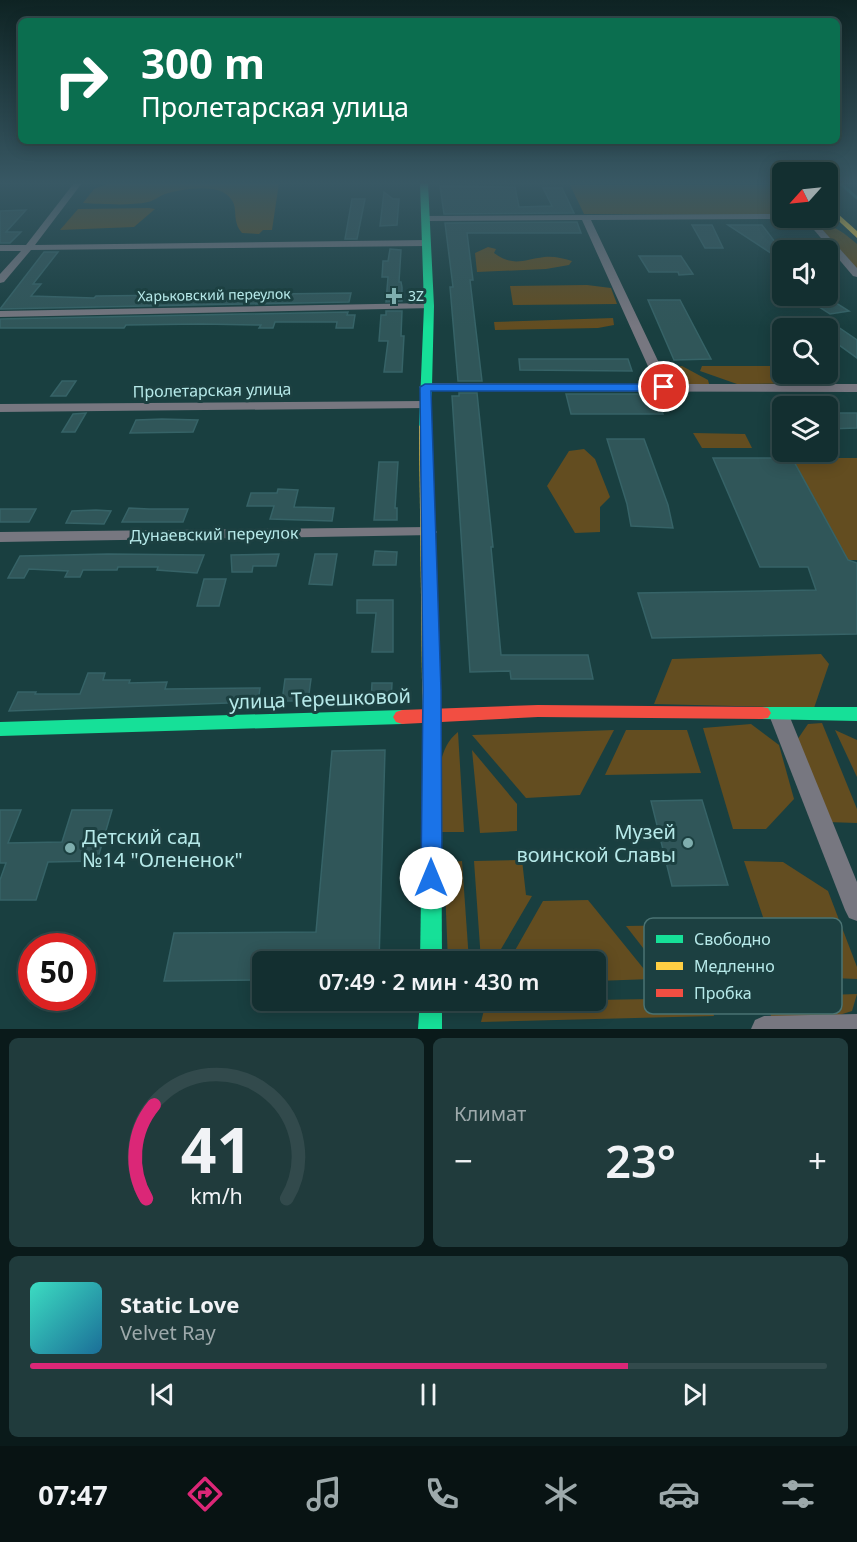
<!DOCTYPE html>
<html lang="ru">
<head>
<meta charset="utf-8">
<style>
	body { margin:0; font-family:"Noto Sans",sans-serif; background:#203b3c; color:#f1f3f6; height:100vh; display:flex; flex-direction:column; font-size:22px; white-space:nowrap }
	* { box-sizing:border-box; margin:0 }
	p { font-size:20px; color:#9da9ab }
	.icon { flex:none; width:33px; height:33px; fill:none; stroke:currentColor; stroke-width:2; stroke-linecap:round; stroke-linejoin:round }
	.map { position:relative; height:1029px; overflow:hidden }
	.drawer { display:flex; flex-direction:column; gap:9px; padding:9px; background:#0a1a1a; flex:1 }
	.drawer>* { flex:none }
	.banner { position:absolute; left:18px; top:18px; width:822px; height:126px; border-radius:9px; box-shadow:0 3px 15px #0003,0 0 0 2px #324a4c; background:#0b6e4f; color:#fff; overflow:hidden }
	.needle { width:39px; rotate:243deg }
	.controls { position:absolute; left:772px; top:162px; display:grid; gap:12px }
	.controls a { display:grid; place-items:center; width:66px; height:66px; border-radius:9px; background:#132f30; box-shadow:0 3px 15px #0003,0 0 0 2px #324a4c; font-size:30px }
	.speed { position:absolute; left:18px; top:933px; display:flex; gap:12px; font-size:30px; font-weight:700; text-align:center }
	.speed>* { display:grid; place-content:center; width:78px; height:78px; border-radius:50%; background:#132f30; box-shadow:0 3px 15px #0003,0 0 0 2px #324a4c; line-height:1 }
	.speed .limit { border:9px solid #d22; background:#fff; color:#111 }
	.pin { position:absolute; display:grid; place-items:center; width:51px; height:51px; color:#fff; margin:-26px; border:3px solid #fff; border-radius:50%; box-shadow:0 2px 6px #0007 }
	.me { position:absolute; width:66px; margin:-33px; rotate:0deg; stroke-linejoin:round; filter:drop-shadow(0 0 4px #0008) }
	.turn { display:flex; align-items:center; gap:21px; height:126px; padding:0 24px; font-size:27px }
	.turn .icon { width:78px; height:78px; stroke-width:2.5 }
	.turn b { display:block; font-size:42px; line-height:51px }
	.big { font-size:45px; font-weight:600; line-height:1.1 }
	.drawer .card { flex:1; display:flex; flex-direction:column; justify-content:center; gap:9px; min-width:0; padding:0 21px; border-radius:9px; background:#203b3c }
	.drawer .dial { align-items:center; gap:0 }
	.dial svg { height:156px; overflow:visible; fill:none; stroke:#324a4c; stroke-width:7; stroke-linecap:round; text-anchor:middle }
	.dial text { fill:#f1f3f6; stroke:none }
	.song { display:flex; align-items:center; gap:18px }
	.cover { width:72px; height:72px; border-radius:9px; background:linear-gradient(135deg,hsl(170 70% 55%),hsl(200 70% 35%)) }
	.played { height:6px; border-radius:3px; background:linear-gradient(90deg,#db2777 75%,#324a4c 75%) }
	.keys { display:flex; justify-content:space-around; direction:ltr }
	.heat { display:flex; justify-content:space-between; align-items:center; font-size:33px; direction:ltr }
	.drawer .tiles { flex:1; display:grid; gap:9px; grid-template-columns:1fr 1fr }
	.card:last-child { grid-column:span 2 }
	.trip { position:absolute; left:252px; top:951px; width:354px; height:60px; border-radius:9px; background:#132f30; box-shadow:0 3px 15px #0003,0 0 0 2px #324a4c; font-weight:600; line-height:60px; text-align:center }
	.tab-bar { display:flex; height:96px; justify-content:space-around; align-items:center; background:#081313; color:#9da9ab }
	.tab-bar .icon { width:42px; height:42px }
	.tab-bar .current { color:#db2777 }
	.tab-bar b { font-size:27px; color:#f1f3f6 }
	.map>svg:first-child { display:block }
	.green { fill:#634d20 }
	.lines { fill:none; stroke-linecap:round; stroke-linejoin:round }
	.stream { stroke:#1e7071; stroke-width:3 }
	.building { fill:#305659; stroke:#366367; stroke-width:1.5 }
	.street { fill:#777780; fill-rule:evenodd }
	.fast { fill:#16e098; fill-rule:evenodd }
	.slow { fill:#ffcf43; fill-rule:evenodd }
	.jam { fill:#f24e42; fill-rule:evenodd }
	.route { fill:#1a73e8; stroke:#114b97; stroke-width:1.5 }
	.poi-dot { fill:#7faeae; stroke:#1c4041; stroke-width:2 }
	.labels { text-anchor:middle; stroke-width:6; stroke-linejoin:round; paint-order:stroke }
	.far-street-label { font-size:14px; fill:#b6e9e9; stroke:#1c4041 }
	.far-poi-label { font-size:14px; fill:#b6e9e9; stroke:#1c4041; text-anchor:start }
	.street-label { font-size:16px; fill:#b6e9e9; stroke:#1c4041 }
	.near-street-label { font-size:20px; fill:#b6e9e9; stroke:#1c4041 }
	.near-poi-label { font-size:20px; fill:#b6e9e9; stroke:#1c4041; text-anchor:end }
	.key { fill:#1c4041; stroke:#4a7373; stroke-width:1.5 }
	.key-label { font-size:16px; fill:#b6e9e9 }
</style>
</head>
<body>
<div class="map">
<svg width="857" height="1029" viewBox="0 0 857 1029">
	<rect width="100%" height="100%" fill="#193f40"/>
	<!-- green -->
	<g class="green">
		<path d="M109,183H279L272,230H263L259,234L242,233C231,220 239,209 231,199C220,182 181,189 165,194C159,196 154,201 148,202C130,206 101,204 83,203L94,189Z"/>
		<polygon points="570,185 767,185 774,186 780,191 770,192 783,207 783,215 584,214"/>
		<polygon points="149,208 155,209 134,227 60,230 78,209"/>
		<path d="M822,225C836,225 846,235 857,244V269L821,229Z"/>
		<path d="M488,247L496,249L494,253C513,267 523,260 544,257C554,256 562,258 572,261L569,265L546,269L477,272L475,253Z"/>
		<polygon points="587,285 611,288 617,304 513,305 510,286"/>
		<polygon points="613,318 614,325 598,328 495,330 494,322"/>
		<polygon points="682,366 708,380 709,384 674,385 668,368"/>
		<polygon points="702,366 783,366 783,374 818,374 821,383 737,384 700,371"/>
		<polygon points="693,433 745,434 752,448 702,448"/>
		<polygon points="584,449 595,459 610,497 600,507 600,532 575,533 547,486 569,451"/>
		<polygon points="781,458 857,458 857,560 848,560 792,459"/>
		<polygon points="821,654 829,664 814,708 654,704 672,659"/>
		<polygon points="822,723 857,809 857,823 827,822 795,743 808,724"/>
		<polygon points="751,724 779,745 794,799 766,829 733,829 703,728"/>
		<polygon points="614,730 580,795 526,798 472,735"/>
		<polygon points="626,730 687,730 701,773 605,775"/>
		<polygon points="835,730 857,740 857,777"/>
		<path d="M458,732L464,832H441C441,801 430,754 458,732Z"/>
		<polygon points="472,750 517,804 517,831 480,833"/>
		<polygon points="522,860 526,895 532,896 494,961 481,961 474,861"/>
		<polygon points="462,861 469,961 448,961 444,863"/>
		<polygon points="744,861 783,862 828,891 857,967 857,979 783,976"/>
		<polygon points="588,900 652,979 596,981 596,962 509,961 543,901"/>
		<polygon points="746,924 765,977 668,980 626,926"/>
		<polygon points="857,994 852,1011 833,1017 771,1016 764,997"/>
		<polygon points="709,998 714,1016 481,1022 486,1002"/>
	</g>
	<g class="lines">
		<!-- stream -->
		<polyline class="stream" points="840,183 857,198"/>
	</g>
	<!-- building -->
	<g class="building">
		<polygon points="440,186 515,187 519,207 552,206 543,188 562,188 574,213 444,214"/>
		<polygon points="384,192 393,199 399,199 397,225 380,226"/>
		<polygon points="352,199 365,199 357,239 345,239"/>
		<polygon points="26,210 6,232 21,232 10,243 0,243 0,211"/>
		<polygon points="577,222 581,233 467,233 473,280 470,280 482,381 458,381 450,287 453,287 445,223"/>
		<polygon points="692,225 712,225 723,248 705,248"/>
		<polygon points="728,225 762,225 775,242 783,247 783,261"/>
		<polygon points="390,249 401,250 399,282 401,282 402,287 402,301 386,302 388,277 382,277 383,261 388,261"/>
		<polygon points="44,252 58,252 33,284 41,284 31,296 94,298 96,296 351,293 349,302 0,309"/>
		<polygon points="639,256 681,256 693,274 679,275 678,272 649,272"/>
		<polygon points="802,296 825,296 849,311 830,314"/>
		<polygon points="648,300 680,300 711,359 674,360"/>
		<polygon points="386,311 402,311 401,336 404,336 402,372 384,372 388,341 379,341 381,315 386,315"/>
		<polygon points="348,312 347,315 355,315 353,328 336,328 337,322 275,322 273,328 259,328 261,325 201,324 126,325 124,328 0,328 0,319"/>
		<polygon points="828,320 857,340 857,358 828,337"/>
		<polygon points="519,359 628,359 632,371 520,370"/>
		<polygon points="62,381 76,381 66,396 51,396"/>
		<polygon points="459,393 477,393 493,547 491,547 501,655 588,655 593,679 511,679 510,671 470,672 452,396 459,396"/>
		<polygon points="566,394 655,394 663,414 571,414"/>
		<polygon points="86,413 75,432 62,432 73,414"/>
		<polygon points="828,413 857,413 857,428 828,429"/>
		<polygon points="136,420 162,419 198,420 193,432 130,433"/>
		<polygon points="607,439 644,439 668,505 673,528 631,526 627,504"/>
		<polygon points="713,458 792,458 848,560 857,563 857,634 652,638 638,593 816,590 808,567 760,567"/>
		<polygon points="379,462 398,462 395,508 397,508 397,520 374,520"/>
		<polygon points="278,489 298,490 294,507 334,508 332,521 270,519 274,506 247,506 251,493 277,493"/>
		<polygon points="129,508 149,509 188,509 183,522 122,522"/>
		<polygon points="0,509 36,509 29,522 0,522"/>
		<polygon points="96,510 111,511 104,524 66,523 72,511"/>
		<polygon points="375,551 397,552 396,565 373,565"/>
		<polygon points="108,554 204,555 197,573 157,570 158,567 118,567 117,570 83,570 80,577 65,577 68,571 29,569 24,578 8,578 20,556"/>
		<polygon points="279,554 276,566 253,566 252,572 232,572 231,555"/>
		<polygon points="315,554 337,554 332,585 309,584"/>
		<polygon points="204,579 226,579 219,606 197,606"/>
		<polygon points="357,600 393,600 393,652 372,652 376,613 357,613"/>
		<polygon points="88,673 105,673 103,680 130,680 129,683 167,682 165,689 260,688 258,702 9,711 18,692 36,692 35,694 80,694"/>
		<polygon points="285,679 311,679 308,701 282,701"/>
		<polygon points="372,683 392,683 391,702 371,702"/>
		<polygon points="385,750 379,962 262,962 262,980 164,981 174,933 316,932 332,751"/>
		<polygon points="702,800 728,885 672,886 651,801"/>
		<polygon points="0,810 21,810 8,843 62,842 72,810 112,810 97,861 48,862 36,900 0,900 0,880 6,863 0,863"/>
	</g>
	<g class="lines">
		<!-- street -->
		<g class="street">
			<polygon points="74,183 82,183 35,245 426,240 431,243 426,246 31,250 4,282 0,283 0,274 21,251 0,251 0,245 26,245"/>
			<polygon points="772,183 780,183 783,193"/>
			<polygon points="783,214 786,219 591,220 669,384 857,384 857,392 425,391 419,387 425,383 656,384 582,220 426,221 422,218 423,216"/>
			<polygon points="804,218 812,218 857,268 857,277 853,276"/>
			<polygon points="429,303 434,306 433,308 0,317 0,311"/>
			<polygon points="424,401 428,402 430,405 428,408 0,412 0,404"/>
			<polygon points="429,527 434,529 437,532 434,535 0,542 0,532"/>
			<polygon points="779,708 786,710 789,715 857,882 857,921 849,918 845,910 769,715 772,710"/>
			<polygon points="857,1014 857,1029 751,1029 755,1020 764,1016"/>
		</g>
		<!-- fast -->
		<g class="fast">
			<polygon points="420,183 428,183 434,306 431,426 425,430 419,426 424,306"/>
			<polygon points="762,707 857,707 857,721 762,719 756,718 753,713 756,708"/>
			<polygon points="402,710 408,712 411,717 408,722 402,724 0,736 0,722"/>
			<polygon points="432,758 438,760 441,765 442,962 420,962 423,765 426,760"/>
			<polygon points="420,1000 442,1000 442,1029 418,1029"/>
		</g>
		<!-- slow -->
		<g class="slow">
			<polygon points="828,205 857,231 857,238 828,211"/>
			<polygon points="425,422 431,426 441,765 438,770 432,772 426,770 423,765 419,426"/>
		</g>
		<!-- jam -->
		<polygon class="jam" points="538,705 762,707 768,708 771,713 768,718 762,719 538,717 402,724 396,722 393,717 396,712 402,710"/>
	</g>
	<!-- sky -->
	<linearGradient id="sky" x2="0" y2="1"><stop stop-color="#0e2323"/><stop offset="0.56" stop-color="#385864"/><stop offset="1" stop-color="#385864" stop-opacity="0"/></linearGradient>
	<rect width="857" height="327" fill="url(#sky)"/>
	<!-- route -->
	<polygon class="route" points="425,384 664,384 670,387 664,391 431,391 441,690 442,878 439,884 431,887 424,884 421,878 423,690 420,387"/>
	<!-- markers -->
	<g class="poi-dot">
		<path d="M391 287h6v6h6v6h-6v6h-6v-6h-6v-6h6z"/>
		<circle cx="688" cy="843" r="6"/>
		<circle cx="70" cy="848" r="6"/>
	</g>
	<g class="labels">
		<!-- far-street labels -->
		<g class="far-street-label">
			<text transform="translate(214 295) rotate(-1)" y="5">Харьковский переулок</text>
		</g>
		<!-- far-poi labels -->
		<g class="far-poi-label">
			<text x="408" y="301">3Z</text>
		</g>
		<!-- street labels -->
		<g class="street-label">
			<text transform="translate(212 390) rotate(-1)" y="6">Пролетарская улица</text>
			<text transform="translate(214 534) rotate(-1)" y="6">Дунаевский переулок</text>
		</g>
		<!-- near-street labels -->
		<g class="near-street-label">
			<text transform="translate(320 699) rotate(-2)" y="7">улица Терешковой</text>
		</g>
		<!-- near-poi labels -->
		<g class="near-poi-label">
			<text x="676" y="839">Музей<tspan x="676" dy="23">воинской Славы</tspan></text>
			<text x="82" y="844" text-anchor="start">Детский сад<tspan x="82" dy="23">№14 "Олененок"</tspan></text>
		</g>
	</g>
	<!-- legend -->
	<rect x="644" y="918" width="198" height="96" rx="9" class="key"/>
	<rect x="656" y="935" width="27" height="8" fill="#16e098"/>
	<rect x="656" y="962" width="27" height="8" fill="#ffcf43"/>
	<rect x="656" y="989" width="27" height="8" fill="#f24e42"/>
	<g class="key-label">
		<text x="694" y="945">Свободно</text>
		<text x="694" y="972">Медленно</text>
		<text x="694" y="999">Пробка</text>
	</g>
</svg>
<div class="controls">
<a><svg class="needle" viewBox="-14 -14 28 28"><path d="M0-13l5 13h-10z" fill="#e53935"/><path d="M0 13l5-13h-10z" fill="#9da9ab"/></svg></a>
<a><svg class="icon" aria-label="sound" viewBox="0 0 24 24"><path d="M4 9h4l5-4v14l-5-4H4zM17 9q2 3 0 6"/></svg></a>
<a><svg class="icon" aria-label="search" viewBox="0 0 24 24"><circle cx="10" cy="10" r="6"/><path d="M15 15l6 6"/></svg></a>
<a><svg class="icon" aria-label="layers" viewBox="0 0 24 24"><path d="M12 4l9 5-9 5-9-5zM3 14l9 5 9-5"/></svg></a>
</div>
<div class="speed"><div class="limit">50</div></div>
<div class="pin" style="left:664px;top:387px;background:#d93025"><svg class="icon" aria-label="arrive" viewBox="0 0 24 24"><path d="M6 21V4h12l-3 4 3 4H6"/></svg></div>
<svg class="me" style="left:431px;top:878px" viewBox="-20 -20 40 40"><circle r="19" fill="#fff"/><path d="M0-13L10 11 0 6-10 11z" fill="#1a73e8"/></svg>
<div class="trip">07:49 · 2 мин · 430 m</div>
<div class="banner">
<div class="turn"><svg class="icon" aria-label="right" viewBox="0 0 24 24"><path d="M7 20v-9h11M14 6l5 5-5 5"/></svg><div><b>300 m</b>Пролетарская улица</div></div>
</div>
</div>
<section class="drawer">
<div class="tiles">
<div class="card dial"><svg viewBox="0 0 100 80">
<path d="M14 69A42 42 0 1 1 86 69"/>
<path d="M14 69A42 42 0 0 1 18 21" stroke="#db2777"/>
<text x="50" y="56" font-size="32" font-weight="700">41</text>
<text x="50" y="72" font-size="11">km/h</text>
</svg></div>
<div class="card"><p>Климат</p>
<div class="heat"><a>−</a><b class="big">23°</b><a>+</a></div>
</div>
<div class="card">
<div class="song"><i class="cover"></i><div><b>Static Love</b><p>Velvet Ray</p></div></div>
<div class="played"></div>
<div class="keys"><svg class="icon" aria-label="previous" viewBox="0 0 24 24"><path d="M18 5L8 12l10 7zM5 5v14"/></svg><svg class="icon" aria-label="pause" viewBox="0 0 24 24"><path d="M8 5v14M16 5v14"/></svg><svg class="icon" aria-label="next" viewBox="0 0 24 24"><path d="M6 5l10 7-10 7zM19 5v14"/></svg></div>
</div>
</div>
</section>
<nav class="tab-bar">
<b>07:47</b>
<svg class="icon current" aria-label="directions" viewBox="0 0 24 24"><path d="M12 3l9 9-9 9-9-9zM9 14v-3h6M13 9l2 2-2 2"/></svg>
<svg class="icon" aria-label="music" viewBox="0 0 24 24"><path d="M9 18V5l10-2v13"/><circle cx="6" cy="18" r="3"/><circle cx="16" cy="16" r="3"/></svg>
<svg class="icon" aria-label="phone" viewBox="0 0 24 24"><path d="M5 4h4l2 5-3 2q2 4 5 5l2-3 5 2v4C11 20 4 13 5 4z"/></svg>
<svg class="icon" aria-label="climate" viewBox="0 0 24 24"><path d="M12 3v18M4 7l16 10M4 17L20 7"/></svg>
<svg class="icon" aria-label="car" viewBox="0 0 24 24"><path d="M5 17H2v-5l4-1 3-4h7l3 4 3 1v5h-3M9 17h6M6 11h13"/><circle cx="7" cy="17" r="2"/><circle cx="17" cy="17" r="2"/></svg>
<svg class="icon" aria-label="filters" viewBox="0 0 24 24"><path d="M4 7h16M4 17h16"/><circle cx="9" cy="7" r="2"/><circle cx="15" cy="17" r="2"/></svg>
</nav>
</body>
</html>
